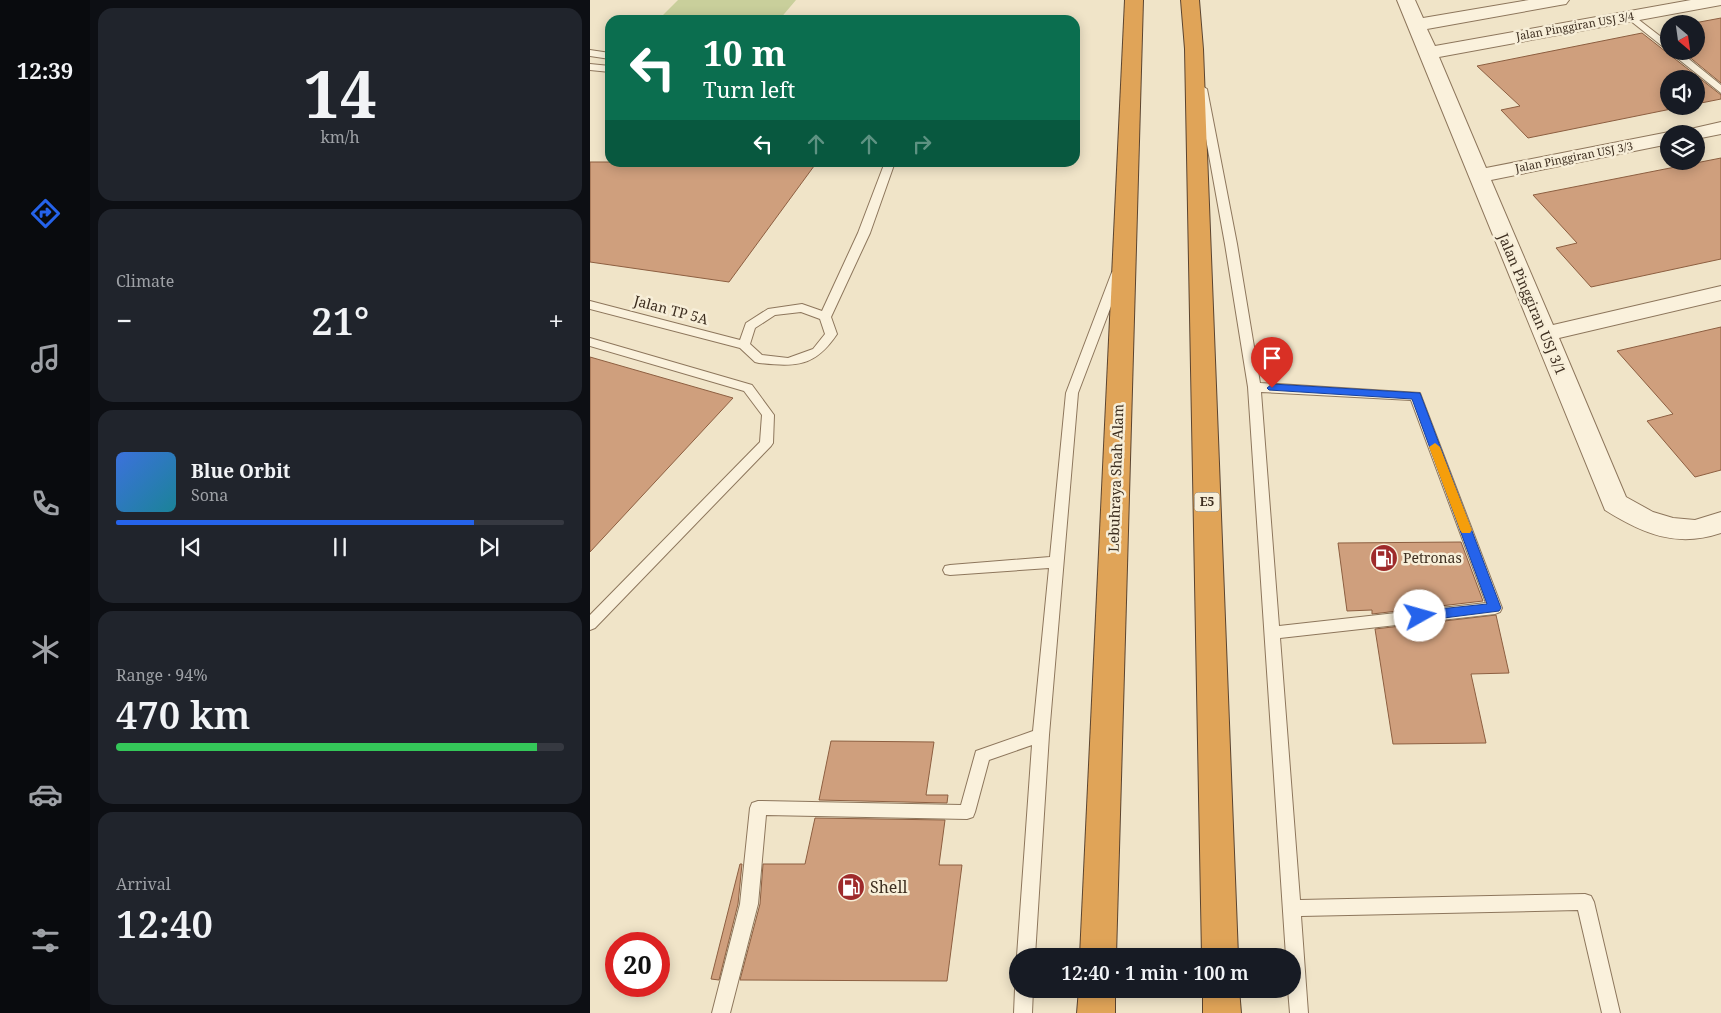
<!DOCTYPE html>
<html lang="en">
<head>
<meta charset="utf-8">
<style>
	body { margin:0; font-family:"Noto Serif",serif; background:#20242c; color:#f1f3f6; height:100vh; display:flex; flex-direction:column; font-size:19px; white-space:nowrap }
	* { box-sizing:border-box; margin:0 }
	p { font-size:16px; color:#9ea1a6 }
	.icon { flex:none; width:28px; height:28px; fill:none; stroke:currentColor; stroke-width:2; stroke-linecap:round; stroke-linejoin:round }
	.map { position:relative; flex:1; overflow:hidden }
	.side { display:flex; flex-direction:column; gap:8px; padding:8px; background:#0d0f14; width:500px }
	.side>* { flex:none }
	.top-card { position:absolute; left:15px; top:15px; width:475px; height:152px; border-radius:15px; box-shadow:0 2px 12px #0003; background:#0b6e4f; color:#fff; overflow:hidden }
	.needle { width:32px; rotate:151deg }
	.controls { position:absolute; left:1070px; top:15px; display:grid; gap:10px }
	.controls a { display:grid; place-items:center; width:45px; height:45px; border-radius:50%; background:#171b24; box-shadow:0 2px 12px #0003; font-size:25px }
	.speed { position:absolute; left:15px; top:932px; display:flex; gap:10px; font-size:25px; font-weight:700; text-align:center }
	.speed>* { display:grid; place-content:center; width:65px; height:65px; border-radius:50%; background:#171b24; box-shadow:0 2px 12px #0003; line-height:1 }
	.speed .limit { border:8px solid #d22; background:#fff; color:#111 }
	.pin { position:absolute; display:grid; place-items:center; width:42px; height:42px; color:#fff; margin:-51px -21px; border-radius:50% 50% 50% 0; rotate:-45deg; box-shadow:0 0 5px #0007 }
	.pin .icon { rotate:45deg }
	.me { position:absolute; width:55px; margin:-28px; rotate:83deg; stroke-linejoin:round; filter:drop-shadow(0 0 4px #0008) }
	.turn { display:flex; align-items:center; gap:18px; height:105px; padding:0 15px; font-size:22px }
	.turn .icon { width:65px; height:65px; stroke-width:2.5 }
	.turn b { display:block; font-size:35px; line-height:42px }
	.lanes { display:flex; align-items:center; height:48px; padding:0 15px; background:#0003; justify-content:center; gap:25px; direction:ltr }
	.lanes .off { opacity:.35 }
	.big { font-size:38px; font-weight:600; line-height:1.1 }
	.side .tile { flex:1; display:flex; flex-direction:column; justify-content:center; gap:8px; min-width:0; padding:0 18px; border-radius:15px; background:#20242c }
	.side .dial { align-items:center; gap:0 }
	.dial b { font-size:65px; line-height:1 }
	.song { display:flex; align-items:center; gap:15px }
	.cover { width:60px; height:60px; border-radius:8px; background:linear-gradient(135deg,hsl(220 70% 55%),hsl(190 70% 35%)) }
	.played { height:5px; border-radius:2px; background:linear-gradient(90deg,#2563eb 80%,#363941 80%) }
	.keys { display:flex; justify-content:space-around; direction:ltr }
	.heat { display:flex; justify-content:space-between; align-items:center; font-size:28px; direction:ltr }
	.charge { height:8px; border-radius:4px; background:linear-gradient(90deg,#34c759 94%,#363941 0) }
	.trip { position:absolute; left:419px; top:948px; width:292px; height:50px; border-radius:25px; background:#171b24; box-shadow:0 2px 12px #0003; font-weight:600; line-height:50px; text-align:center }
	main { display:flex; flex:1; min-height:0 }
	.tab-bar { display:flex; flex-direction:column; width:90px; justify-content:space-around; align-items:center; background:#090b0e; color:#9ea1a6 }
	.tab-bar .icon { width:35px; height:35px }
	.tab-bar .active { color:#2563eb }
	.tab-bar b { font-size:22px; color:#f1f3f6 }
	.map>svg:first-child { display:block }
	.green { fill:#c9cf9b }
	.building { fill:#cf9f7d; stroke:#8d5f41 }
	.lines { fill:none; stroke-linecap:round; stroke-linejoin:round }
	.service-casing { stroke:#8d765c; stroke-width:2 }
	.minor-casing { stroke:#8d765c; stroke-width:2 }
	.motorway-casing { stroke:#5b4430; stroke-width:2 }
	.service { fill:#faf1dc; fill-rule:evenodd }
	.minor { fill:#faf1dc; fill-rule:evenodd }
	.motorway { fill:#e0a458; fill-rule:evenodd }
	.route { fill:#2563eb; stroke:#184099 }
	.slow { fill:#f59e0b }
	.labels { text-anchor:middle; stroke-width:5; stroke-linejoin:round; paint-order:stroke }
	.far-street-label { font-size:11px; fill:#3d2e20; stroke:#f7eed8 }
	.shield { fill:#f7eed8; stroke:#756857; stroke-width:1 }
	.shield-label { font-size:12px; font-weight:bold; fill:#3d2e20 }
	.street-label { font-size:14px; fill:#3d2e20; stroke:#f7eed8 }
	.poi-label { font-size:14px; fill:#3d2e20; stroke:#f7eed8; text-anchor:start }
	.near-poi-label { font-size:16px; fill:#3d2e20; stroke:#f7eed8; text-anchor:start }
</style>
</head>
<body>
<main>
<nav class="tab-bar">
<b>12:39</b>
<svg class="icon active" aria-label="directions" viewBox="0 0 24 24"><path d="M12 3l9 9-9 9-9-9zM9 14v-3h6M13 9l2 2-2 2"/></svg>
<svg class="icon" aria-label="music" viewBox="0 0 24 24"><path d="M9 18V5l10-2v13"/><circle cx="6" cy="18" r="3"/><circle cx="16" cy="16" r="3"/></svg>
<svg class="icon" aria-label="phone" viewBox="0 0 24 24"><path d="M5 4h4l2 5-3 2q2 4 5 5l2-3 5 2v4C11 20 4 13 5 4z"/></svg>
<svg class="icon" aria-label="climate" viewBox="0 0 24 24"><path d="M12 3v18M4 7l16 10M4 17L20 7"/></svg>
<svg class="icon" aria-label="car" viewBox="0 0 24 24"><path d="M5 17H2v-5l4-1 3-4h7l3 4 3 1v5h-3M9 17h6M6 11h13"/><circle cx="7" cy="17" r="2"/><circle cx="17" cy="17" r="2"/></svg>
<svg class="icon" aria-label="filters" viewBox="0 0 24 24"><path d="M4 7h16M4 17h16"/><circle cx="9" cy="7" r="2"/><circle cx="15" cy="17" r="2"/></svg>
</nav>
<section class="side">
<div class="tile dial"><b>14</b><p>km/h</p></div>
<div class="tile"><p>Climate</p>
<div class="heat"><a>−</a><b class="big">21°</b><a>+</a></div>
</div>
<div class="tile">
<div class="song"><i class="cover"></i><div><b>Blue Orbit</b><p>Sona</p></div></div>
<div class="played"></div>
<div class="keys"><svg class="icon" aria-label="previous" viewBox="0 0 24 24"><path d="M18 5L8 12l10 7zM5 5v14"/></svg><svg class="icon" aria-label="pause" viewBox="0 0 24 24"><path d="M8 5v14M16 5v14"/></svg><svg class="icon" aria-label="next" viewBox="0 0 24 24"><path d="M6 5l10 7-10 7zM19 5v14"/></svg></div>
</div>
<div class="tile"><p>Range · 94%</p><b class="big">470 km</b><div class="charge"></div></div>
<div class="tile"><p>Arrival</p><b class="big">12:40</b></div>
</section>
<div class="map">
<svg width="1131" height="1013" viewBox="0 0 1131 1013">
	<rect width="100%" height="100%" fill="#f0e4c8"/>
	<!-- green -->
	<polygon class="green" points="88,0 206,0 189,20 68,20"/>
	<!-- building -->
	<g class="building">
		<polygon points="1131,18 1131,83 1092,51 1106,51 1106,24 1099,24"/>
		<polygon points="1052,33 1131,95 1131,99 1106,104 1106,79 1079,79 1079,106 1096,106 938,138 911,110 930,106 887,66"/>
		<polygon points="1131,158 1131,259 1001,287 966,248 987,243 943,195"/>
		<polygon points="0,162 227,162 139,282 0,262"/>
		<polygon points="1131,327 1131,470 1105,477 1057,421 1083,414 1027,351"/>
		<polygon points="0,357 143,398 0,552"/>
		<polygon points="871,542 893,601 782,614 782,610 757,611 748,543"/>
		<polygon points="906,615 919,673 881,674 896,743 803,744 785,629"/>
		<polygon points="241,741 344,742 336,795 358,795 357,803 229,800"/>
		<polygon points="225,818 355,820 349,865 372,865 357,981 150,980 170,904 173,864 215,864"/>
		<polygon points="150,864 152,864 148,904 129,980 121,979"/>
	</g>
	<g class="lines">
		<!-- service casing -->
		<g class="service-casing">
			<g id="service">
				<polygon points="1040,13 1079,43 1079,51 1089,51 1131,85 1131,93 1037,18 1035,16"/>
				<polygon points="0,50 20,53 20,59 0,56"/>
				<polygon points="0,64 20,66 20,72 0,70"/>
				<path d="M612,86L617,89L647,244L670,383L830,393L912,608L910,612L905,614L690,638L710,900L995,894L1001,896L1004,902L1030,1013H1012L988,910L711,916L718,1013H700L698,989H702V956H696L658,387L635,244L607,89ZM671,392L821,400L896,603L689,626Z"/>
				<path d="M295,162H305L280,233L241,317L247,334C225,367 206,367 169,363L165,362L150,348L0,309V301L150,340L156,323L178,309L212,304L232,311L268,233ZM211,312L230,319L235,334L223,349L198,358L172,355L160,344L165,328L185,315Z"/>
				<polygon points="528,269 534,272 488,393 459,735 445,956 427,956 442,745 399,760 385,812 383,817 377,819 176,815 168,904 140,1013 122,1013 150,904 160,808 162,803 168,801 371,805 386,751 443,731 459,568 360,575 355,574 353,570 355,566 360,565 460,557 476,393 522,272"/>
				<polygon points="0,338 162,385 184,415 183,443 181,446 5,628 0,630 0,615 170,442 172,415 154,391 0,346"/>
				<polygon points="428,983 428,989 443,989 442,1013 424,1013 425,989"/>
			</g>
		</g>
		<!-- minor casing -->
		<g class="minor-casing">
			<g id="minor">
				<path d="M807,0H825L833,18L939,0H979L976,4L970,5L837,29L845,46L1101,0H1131V5L849,57L896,168L1079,132L1086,134H1079V144L901,180L963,325L1131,286V300L969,338L1036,497L1063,512L1083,518L1105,520L1131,512V533C1087,548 1053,534 1015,510Z"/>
				<polygon points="1131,122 1131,134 1106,139 1106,134 1093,134 1096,130"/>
			</g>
		</g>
		<!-- motorway casing -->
		<g class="motorway-casing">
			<g id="motorway">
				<polygon points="535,0 553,0 526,956 490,956"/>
				<polygon points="591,0 609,0 613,49 648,956 612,956 595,49"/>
				<polygon points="489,989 525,989 525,1013 487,1013"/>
				<polygon points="613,989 649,989 651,1013 613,1013"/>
			</g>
		</g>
		<!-- service -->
		<use href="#service" class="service"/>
		<!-- minor -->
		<use href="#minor" class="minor"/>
		<!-- motorway -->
		<use href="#motorway" class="motorway"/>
	</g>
	<!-- route -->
	<polygon class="route" points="682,384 830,393 911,608 909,611 830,621 826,619 824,616 826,613 830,611 897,604 822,399 679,390 677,388"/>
	<!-- slow -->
	<polygon class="slow" points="845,443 850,447 882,530 880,533 872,533 870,530 839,447"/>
	<!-- icons -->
	<defs>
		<g id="fuel-disc" transform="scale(1.4375)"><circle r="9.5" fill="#9e2a2b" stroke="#f7eed8"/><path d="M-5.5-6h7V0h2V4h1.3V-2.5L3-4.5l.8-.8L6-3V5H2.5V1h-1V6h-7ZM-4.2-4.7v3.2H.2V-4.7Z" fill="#fff"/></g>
	</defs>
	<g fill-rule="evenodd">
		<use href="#fuel-disc" x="794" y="558"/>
		<use href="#fuel-disc" x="261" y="887"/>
	</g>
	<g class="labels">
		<!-- far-street labels -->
		<g class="far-street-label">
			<text transform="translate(985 26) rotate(-10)" y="4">Jalan Pinggiran USJ 3/4</text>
			<text transform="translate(984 157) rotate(-11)" y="4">Jalan Pinggiran USJ 3/3</text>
		</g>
		<!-- shield labels -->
		<rect class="shield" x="604.5" y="492.5" width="25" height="19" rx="4"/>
		<g class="shield-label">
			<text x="617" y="506">E5</text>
		</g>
		<!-- street labels -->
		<g class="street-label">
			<text transform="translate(942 304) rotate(67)" y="5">Jalan Pinggiran USJ 3/1</text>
			<text transform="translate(81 310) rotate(15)" y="5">Jalan TP 5A</text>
			<text transform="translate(526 478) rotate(-88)" y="5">Lebuhraya Shah Alam</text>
		</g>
		<!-- poi labels -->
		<g class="poi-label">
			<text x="813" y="563">Petronas</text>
		</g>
		<!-- near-poi labels -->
		<g class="near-poi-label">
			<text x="280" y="893">Shell</text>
		</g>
	</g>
</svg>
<div class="controls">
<a><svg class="needle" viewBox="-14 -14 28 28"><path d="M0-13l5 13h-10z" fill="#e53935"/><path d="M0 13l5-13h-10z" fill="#9ea1a6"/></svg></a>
<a><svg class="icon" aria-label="sound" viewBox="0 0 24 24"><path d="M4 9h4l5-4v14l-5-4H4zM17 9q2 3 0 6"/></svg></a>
<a><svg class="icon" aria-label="layers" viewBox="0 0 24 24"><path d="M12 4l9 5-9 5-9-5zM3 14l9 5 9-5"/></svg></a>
</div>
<div class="speed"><div class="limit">20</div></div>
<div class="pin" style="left:682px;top:388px;background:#d93025"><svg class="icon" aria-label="arrive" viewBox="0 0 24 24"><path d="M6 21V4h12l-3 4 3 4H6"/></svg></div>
<svg class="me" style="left:830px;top:616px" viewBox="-20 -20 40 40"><circle r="19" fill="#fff"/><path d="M0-13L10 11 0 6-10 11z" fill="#2563eb"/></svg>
<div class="trip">12:40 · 1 min · 100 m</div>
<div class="top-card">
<div class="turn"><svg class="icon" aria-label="left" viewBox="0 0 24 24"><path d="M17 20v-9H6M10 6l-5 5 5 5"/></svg><div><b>10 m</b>Turn left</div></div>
<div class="lanes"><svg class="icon" aria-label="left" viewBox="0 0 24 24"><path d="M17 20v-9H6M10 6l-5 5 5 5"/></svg><svg class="icon off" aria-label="ahead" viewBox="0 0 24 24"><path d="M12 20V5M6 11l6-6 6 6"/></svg><svg class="icon off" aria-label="ahead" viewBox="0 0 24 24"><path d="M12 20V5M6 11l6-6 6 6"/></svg><svg class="icon off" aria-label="right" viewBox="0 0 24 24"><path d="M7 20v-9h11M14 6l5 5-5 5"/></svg></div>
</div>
</div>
</main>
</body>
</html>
